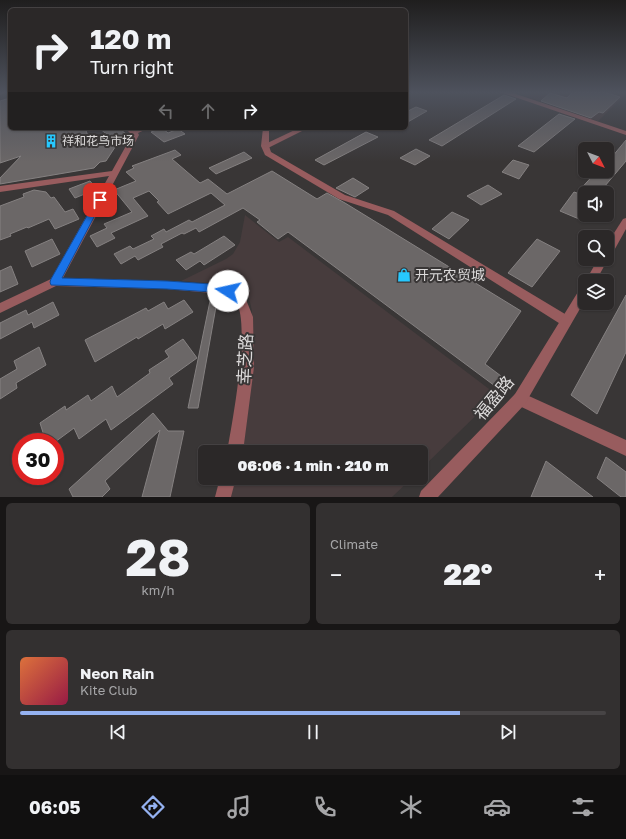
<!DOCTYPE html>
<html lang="en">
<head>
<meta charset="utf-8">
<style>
	body { margin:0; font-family:"Golos Text","Noto Sans SC",sans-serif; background:#333030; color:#f1f3f6; height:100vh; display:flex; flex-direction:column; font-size:15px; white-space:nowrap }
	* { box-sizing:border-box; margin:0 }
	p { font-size:13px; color:#a6a6a8 }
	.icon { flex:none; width:22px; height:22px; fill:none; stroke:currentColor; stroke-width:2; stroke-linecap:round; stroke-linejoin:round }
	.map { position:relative; height:497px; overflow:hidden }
	.drawer { display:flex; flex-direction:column; gap:6px; padding:6px; background:#181616; flex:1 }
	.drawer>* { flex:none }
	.top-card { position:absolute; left:8px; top:8px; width:400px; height:122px; border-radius:6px; box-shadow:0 1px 3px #0004,0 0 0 1px #474445; background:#2b2828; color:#f1f3f6; overflow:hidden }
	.needle { width:26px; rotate:132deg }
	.tools { position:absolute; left:578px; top:142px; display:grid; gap:8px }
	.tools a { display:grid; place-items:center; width:36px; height:36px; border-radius:6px; background:#2b2828; box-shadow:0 1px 3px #0004,0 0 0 1px #474445; font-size:20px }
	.speed { position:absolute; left:12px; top:433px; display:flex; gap:8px; font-size:20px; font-weight:700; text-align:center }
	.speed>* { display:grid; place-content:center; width:52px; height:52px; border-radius:50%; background:#2b2828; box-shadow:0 1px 3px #0004,0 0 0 1px #474445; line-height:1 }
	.speed .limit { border:6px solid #d22; background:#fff; color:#111 }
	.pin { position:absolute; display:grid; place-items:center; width:34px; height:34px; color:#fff; margin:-17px; border-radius:8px; box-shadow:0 2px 6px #0006 }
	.me { position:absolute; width:44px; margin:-22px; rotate:280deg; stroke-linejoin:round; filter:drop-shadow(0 0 3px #0008) }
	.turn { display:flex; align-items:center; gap:14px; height:84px; padding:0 16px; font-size:18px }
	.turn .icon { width:52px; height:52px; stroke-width:2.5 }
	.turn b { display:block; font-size:28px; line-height:34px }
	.lanes { display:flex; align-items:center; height:38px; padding:0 16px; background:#0003; justify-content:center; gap:20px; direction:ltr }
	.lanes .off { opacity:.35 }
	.big { font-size:30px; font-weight:800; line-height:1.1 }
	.drawer .tile { flex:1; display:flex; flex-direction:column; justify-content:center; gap:6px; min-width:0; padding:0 14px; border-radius:6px; background:#333030 }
	.drawer .dial { align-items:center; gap:0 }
	.dial b { font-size:52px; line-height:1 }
	.song { display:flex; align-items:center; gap:12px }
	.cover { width:48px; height:48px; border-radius:6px; background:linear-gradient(135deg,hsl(20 70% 55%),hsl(340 70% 35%)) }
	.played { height:4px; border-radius:2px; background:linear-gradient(90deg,#95b2f1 75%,#474445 75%) }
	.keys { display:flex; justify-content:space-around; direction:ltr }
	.heat { display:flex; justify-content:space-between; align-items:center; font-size:22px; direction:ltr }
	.drawer .tiles { flex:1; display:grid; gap:6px; grid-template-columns:1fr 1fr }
	.tile:last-child { grid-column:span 2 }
	.trip { position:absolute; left:198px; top:445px; width:230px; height:40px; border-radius:6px; background:#2b2828; box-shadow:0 1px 3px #0004,0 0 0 1px #474445; font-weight:800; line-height:40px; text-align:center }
	.tabs { display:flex; height:64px; justify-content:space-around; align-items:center; background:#111010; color:#a6a6a8 }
	.tabs .icon { width:28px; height:28px }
	.tabs .current { color:#95b2f1 }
	.tabs b { font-size:18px; color:#f1f3f6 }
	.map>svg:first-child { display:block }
	.built { fill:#473c3d }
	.building { fill:#6b6767; stroke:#858181 }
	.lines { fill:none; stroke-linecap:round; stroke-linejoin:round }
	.minor { fill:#985c5e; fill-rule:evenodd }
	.tertiary { fill:#985c5e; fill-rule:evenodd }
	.route { fill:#1a73e8; stroke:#114b97 }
	.labels { text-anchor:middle; stroke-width:4; stroke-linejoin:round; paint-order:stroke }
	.far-poi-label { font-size:12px; fill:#dddbdb; stroke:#393636; text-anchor:start }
	.poi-label { font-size:14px; fill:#dddbdb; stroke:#393636; text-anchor:start }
	.near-street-label { font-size:17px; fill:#dddbdb; stroke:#393636 }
</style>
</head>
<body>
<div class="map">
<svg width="626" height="497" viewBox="0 0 626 497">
	<rect width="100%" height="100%" fill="#393636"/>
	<!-- built -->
	<g class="built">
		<polygon points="514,92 626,92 626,94 598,121"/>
		<polygon points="245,215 279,242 288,237 497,395 421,469 421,452 243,452 252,373 252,311 249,298 244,290 237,285 181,281 226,259 233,254 240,242"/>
		<polygon points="236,478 412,478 392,497 231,497"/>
	</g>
	<!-- building -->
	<g class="building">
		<polygon points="573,92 604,92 620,97 603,113 599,112 591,118 541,101 550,93 567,98"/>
		<polygon points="504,95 516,99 442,146 429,140"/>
		<polygon points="10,98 10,128 85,128 92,147 109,136 99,128 119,128 127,135 121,138 106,161 100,162 94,168 0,184 0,178 21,156 0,163 0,101"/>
		<polygon points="416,107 427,111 406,123 406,112"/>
		<polygon points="559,114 575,119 534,152 518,146"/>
		<polygon points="162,128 168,133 178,129 185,134 164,142 151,132"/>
		<polygon points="366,132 378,137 324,165 315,160"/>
		<polygon points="626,140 626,161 599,193 585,193 585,210 579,219 560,211 574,192 577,193 597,171 607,171 607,163"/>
		<polygon points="416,149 430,156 415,165 400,158"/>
		<polygon points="175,150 181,155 172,159 200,183 208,179 227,194 272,171 317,199 327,193 345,203 521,311 485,364 501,376 495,386 288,232 278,239 257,222 260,220 243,208 199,232 196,228 184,234 182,233 161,244 163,247 138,260 135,256 121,264 114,254 130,246 133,249 154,239 151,236 164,229 166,232 189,220 192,222 225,205 211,193 168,214 157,202 159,201 149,191 133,198 148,216 111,233 115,238 97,247 90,236 107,228 104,224 132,212 114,190 136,181 126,172 134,168 132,166"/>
		<polygon points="244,152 252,158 216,174 209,168"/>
		<polygon points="513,160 529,165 519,179 502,172"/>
		<polygon points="353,178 369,188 355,197 336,188"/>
		<polygon points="90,181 97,189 75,198 69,189"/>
		<polygon points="488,185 502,194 481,205 467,196"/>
		<polygon points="34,190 46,192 51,198 54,197 65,212 73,209 79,219 55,229 49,219 28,228 27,227 10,234 11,236 0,240 0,206 24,197 23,194"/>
		<polygon points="452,212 469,220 449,239 432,229"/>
		<polygon points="224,236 235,245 204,265 200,261 186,270 176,260 191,252 194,254"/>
		<polygon points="52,239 60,254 32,267 25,251"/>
		<polygon points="537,239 560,251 532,287 508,273"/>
		<polygon points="11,266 18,284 0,292 0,271"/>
		<polygon points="626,295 626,352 597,414 571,395"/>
		<polygon points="184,300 193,312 165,329 163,324 138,339 137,337 95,362 85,340 146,308 148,311 164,302 168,309"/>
		<polygon points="210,301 217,301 198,408 188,408"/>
		<polygon points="53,302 59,315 34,328 32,322 0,339 0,323 26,310 28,315"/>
		<polygon points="183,339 197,358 169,378 173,384 111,430 106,419 79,439 74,428 55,442 46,442 40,423 65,406 66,410 88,395 91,401 112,386 117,397 150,373 149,370 169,357 165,351"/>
		<polygon points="39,347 46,365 16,383 17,388 0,399 0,379 17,369 14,361"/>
		<polygon points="153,413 168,431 184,431 170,497 142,497 160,430 105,481 110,489 102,497 73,497 69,489"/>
		<polygon points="606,457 626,472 626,497 621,497 597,478"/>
		<polygon points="546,461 593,497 531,497"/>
	</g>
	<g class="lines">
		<!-- minor -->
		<g class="minor">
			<polygon points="0,92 5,92 0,95"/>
			<polygon points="500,92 510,92 626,131 626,135"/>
			<path d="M125,128L134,130L149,128L138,133L139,135L63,278L167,281L223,285L238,291L245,297L253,317L254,367L243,452H227C232,424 251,323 236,302C232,298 227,296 223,294L167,289L56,286L0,313V303L51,279L109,176L0,192V186L112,171L132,135Z"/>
			<polygon points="263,128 269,128 269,146 271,152 345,195 394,211 570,317 572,321 570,325 566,326 562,325 388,215 339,199 265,155 261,146"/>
			<polygon points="520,392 626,440 626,456 515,404 513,399 515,394"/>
			<polygon points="220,478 236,478 231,497 215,497"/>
		</g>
		<!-- tertiary -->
		<g class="tertiary">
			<polygon points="299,128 308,128 268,148 261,146"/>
			<polygon points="626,218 626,229 611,256 607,257 607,244 623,219"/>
			<polygon points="607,257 608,259 596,281 585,282 598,259 607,259"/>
			<polygon points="585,285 585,300 525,404 438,497 419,497 421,491 515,394 581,287"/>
		</g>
	</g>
	<!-- sky -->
	<linearGradient id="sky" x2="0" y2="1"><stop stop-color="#1f1e1e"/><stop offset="0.57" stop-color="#4e525d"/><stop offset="1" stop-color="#4e525d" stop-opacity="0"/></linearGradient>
	<rect width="626" height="162" fill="url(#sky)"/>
	<!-- route -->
	<polygon class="route" points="100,198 103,200 62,278 167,281 211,284 232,288 234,291 232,294 228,295 211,292 167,289 51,285 50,282 51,279 96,200"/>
	<!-- icons -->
	<defs>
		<g id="building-bare" transform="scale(1.08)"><path d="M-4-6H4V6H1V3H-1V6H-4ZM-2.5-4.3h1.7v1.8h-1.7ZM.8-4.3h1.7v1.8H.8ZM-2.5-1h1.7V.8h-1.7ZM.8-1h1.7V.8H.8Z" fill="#27c8fe" stroke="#393636" stroke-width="2.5" paint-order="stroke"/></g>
		<g id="shop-bare" transform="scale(1.08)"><path d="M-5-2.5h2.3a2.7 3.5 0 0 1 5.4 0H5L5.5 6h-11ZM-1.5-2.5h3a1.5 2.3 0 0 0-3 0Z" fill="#27c8fe" stroke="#393636" stroke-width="2.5" paint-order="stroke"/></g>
	</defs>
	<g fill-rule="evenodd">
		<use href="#building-bare" x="51" y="141"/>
		<use href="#shop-bare" x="404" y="275"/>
	</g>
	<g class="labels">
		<!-- far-poi labels -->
		<g class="far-poi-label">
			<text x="62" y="145">祥和花鸟市场</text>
		</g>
		<!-- poi labels -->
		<g class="poi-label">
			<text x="415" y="280">开元农贸城</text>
		</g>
		<!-- near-street labels -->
		<g class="near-street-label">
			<text transform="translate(245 359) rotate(-87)" y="6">幸芝路</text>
			<text transform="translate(494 398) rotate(-50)" y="6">福盈路</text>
		</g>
	</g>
</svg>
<div class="tools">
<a><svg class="needle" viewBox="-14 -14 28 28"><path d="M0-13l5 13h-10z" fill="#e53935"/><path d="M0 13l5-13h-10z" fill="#a6a6a8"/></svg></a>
<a><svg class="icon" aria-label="sound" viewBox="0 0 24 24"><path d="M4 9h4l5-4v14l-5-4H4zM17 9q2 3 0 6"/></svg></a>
<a><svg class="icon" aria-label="search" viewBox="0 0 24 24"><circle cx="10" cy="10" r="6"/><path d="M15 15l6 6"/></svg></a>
<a><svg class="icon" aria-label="layers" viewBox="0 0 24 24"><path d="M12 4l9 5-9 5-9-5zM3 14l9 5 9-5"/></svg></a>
</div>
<div class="speed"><div class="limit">30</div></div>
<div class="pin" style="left:100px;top:200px;background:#d93025"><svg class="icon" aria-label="arrive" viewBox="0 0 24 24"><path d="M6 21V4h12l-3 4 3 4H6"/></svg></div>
<svg class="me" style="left:228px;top:291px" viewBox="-20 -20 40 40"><circle r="19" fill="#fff"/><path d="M0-13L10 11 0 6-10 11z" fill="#1a73e8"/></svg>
<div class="trip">06:06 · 1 min · 210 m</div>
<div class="top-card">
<div class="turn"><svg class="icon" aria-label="right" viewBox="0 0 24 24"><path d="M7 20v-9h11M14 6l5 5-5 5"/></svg><div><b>120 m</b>Turn right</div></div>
<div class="lanes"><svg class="icon off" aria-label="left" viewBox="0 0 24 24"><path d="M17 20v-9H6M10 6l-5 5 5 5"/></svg><svg class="icon off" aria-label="ahead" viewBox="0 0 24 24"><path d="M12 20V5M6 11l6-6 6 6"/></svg><svg class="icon" aria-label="right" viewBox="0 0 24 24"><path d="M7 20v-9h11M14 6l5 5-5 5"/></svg></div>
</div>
</div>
<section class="drawer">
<div class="tiles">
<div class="tile dial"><b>28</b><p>km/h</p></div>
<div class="tile"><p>Climate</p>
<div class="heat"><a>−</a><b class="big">22°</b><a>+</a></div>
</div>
<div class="tile">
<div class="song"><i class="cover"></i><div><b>Neon Rain</b><p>Kite Club</p></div></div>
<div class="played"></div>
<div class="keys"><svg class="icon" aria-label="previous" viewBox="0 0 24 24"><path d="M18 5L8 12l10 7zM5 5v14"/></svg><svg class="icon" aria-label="pause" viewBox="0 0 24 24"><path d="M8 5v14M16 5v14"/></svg><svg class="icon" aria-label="next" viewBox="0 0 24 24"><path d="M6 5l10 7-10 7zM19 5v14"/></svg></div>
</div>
</div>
</section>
<nav class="tabs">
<b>06:05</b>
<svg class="icon current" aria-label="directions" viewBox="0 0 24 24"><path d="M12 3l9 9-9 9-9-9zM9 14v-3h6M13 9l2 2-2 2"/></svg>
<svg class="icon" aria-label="music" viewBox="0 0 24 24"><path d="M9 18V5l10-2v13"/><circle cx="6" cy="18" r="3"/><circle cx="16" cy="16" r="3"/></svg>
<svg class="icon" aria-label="phone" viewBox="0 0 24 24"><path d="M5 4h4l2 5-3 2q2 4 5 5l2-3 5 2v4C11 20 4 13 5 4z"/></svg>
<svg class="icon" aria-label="climate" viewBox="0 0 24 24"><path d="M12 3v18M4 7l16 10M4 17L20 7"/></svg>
<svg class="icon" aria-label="car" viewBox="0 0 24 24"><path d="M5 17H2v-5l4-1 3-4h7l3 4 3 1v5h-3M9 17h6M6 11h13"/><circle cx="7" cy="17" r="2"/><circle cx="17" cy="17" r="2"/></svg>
<svg class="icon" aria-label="filters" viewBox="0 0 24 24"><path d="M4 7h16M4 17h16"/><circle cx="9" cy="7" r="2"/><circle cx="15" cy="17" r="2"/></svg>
</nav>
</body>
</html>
